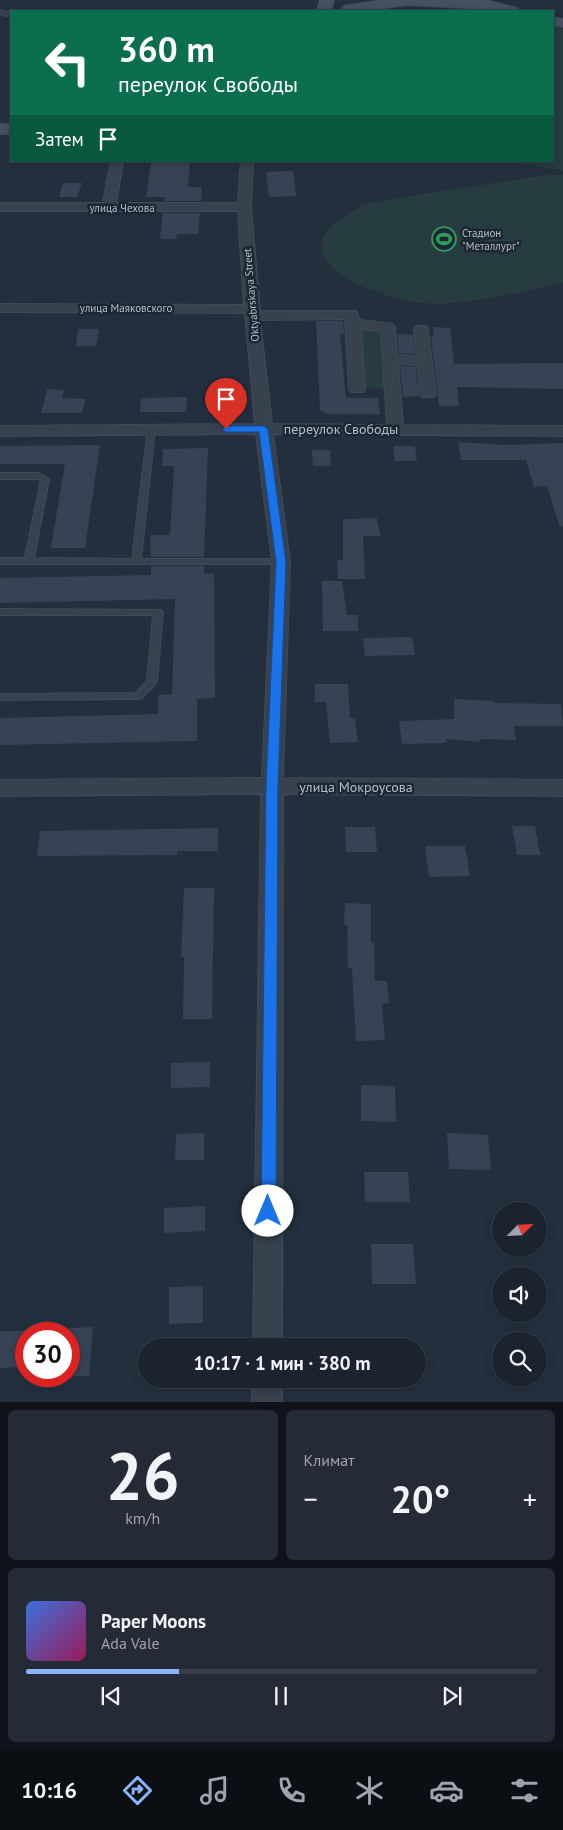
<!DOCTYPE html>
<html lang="ru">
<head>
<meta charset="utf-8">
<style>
	body { margin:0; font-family:"PT Sans",sans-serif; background:#242b36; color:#f1f3f6; height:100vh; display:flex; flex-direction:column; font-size:19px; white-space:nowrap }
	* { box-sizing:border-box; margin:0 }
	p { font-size:16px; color:#a0a4aa }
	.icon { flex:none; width:28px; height:28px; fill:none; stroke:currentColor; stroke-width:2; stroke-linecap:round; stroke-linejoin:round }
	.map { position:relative; height:1402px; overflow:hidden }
	.details { display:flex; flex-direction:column; gap:8px; padding:8px; background:#0f1319; flex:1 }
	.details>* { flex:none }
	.hud { position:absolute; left:10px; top:10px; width:544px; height:152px; border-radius:0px; box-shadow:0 2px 8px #0003,0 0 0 1px #39404a; background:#0b6e4f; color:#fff; overflow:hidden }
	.needle { width:32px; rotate:66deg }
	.controls { position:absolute; left:492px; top:1202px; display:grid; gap:10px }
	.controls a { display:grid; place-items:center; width:55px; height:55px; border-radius:50%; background:#1b232e; box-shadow:0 2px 8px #0003,0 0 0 1px #39404a; font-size:25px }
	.speed { position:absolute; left:15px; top:1322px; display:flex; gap:10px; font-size:25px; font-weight:700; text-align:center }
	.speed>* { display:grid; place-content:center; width:65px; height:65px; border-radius:50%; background:#1b232e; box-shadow:0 2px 8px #0003,0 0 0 1px #39404a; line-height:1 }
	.speed .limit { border:8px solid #d22; background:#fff; color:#111 }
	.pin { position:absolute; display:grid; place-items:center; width:42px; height:42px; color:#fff; margin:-51px -21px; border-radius:50% 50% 50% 0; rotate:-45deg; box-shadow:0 0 5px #0007 }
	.pin .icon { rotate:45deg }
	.me { position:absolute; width:55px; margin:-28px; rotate:0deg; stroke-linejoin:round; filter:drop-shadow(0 0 4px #0008) }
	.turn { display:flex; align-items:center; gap:18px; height:105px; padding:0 25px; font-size:22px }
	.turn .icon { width:65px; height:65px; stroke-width:2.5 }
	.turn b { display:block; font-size:35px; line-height:42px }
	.then { display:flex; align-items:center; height:48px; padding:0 25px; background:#0003; gap:10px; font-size:19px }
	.big { font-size:38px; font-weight:800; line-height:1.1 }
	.details .widget { flex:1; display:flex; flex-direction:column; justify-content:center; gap:8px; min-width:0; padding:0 18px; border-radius:8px; background:#242b36 }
	.details .dial { align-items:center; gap:0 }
	.dial b { font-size:65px; line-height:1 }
	.song { display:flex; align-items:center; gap:15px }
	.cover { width:60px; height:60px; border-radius:8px; background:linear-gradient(135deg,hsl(220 70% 55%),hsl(330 70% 35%)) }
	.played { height:5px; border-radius:2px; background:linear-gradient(90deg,#8ab4f8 30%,#39404a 30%) }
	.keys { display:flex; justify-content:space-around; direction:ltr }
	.heat { display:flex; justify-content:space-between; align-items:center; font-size:28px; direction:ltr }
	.details .tiles { flex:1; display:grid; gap:8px; grid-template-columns:1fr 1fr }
	.widget:last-child { grid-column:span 2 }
	.trip { position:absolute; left:138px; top:1338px; width:288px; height:50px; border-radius:25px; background:#1b232e; box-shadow:0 2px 8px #0003,0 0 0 1px #39404a; font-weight:800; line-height:50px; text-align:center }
	.menu { display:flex; height:80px; justify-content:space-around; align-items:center; background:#0b0e12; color:#a0a4aa }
	.menu .icon { width:35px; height:35px }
	.menu .selected { color:#8ab4f8 }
	.menu b { font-size:22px; color:#f1f3f6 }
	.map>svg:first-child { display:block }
	.green { fill:#263c3f }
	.building { fill:#364354 }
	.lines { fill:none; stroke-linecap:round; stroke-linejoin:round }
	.lane-casing { stroke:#414a57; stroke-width:2 }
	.street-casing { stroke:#414a57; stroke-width:2 }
	.secondary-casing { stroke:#414a57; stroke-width:2 }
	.lane { fill:#38414e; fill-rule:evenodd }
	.street { fill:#38414e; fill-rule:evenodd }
	.secondary { fill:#465061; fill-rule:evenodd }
	.route { fill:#1a73e8; stroke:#114b97 }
	.labels { text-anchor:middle; stroke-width:5; stroke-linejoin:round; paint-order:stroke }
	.far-street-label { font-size:11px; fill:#b4bcc9; stroke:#1d2633 }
	.far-poi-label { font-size:11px; fill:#b4bcc9; stroke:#1d2633; text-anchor:start }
	.street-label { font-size:14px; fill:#b4bcc9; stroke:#1d2633 }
</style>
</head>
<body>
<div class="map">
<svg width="563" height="1403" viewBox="0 0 563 1403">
	<rect width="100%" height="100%" fill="#242f3e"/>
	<!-- green -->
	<g class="green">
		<polygon points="553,26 563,29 563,171 507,161 552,161"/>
		<path d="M546,175H563V283C517,292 459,309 413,302C397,300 381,293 366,288C348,281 328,270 322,250C318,231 346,214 360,208L359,204Z"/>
		<polygon points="359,326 385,328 384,389 361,388"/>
	</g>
	<!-- building -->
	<g class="building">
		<polygon points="151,162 190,162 188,187 202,187 201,201 164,201 165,197 146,197"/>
		<polygon points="293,171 296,196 269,197 266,172"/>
		<polygon points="63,183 82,183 77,197 59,197"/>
		<polygon points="163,213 200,213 198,234 177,234 176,239 160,239"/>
		<polygon points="316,321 343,321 344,334 340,334 346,398 378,398 380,414 327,414 320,410"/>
		<polygon points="433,327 450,328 454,364 563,363 563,389 457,387 459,406 439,406 431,336 434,336"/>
		<polygon points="78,329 99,329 96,346 76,346"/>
		<polygon points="397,334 413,335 415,354 399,353"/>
		<polygon points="400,366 416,367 419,396 403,397"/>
		<polygon points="47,389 64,390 62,398 86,399 82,413 41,413"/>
		<polygon points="187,397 186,412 140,412 141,398"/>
		<polygon points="458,442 506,445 563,443 563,526 560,527 547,486 534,487 526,460 461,460"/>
		<polygon points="100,445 85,548 51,548 65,464 0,464 0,446"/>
		<polygon points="393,446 415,446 417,461 395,461"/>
		<polygon points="208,448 204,557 151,557 150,535 170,535 174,466 162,466 163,449"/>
		<polygon points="312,450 330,450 331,466 313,466"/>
		<polygon points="377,518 380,536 363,536 365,579 338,579 337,560 343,560 343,519"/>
		<polygon points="151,566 204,566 204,574 214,573 215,698 197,699 197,741 0,745 0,718 158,714 158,695 172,694 175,599 0,603 0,578 151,575"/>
		<polygon points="322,581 342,581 347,615 358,615 358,631 323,631"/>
		<polygon points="412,637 415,655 365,656 363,638"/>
		<polygon points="315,684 348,684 350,718 355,718 358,742 330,743 326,702 315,702"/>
		<polygon points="454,699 494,701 495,703 561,704 563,726 514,726 516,740 480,739 480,742 446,739 446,743 402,744 399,721 454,719"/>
		<polygon points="512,826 535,826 540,855 517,855"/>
		<polygon points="345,827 375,827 377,852 346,852"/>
		<polygon points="218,828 218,851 177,851 177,855 37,856 40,831"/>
		<polygon points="425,846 465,846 470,876 429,877"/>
		<polygon points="184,888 214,888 212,1019 183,1019 184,957 181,957"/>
		<polygon points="345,903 371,904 371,943 374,943 375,981 387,981 389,1003 382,1004 385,1040 356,1041 352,968 348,968 347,925 344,925"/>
		<polygon points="210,1062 210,1087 171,1088 171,1063"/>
		<polygon points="361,1085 395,1086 396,1122 361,1121"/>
		<polygon points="204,1133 204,1160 175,1160 176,1134"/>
		<polygon points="447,1133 488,1135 491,1170 449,1169"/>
		<polygon points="364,1172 408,1172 410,1202 365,1202"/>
		<polygon points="205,1206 205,1231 164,1233 164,1208"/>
		<polygon points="371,1244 413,1244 416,1284 372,1284"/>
		<polygon points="203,1286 203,1323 169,1324 169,1287"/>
		<polygon points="93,1327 89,1376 69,1376 69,1328"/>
		<polygon points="0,1331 25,1331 22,1367 0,1368"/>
	</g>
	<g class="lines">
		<!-- lane casing -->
		<g class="lane-casing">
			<g id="lane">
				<polygon points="0,10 11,13 11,17 0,14"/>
				<polygon points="148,428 154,428 155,430 141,559 281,559 286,562 284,564 0,564 0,558 25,558 41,480 37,479 0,479 0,473 38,473 49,479 34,558 132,559"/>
				<polygon points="0,609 161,610 163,612 157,682 142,698 138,699 0,700 0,694 135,693 147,681 153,615 0,615"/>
			</g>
		</g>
		<!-- street casing -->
		<g class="street-casing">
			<g id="street">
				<path d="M111,161H123L116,203H238L241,161H253L251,207L260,311H356L360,320L393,324L395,327L397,355L417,356L414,329L416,326H426L428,329L436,394L434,397H422L420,394L418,365L398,364L403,425L563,426V436L273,434L290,562L283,778L563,780V796L283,794L282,1346H253L261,794L0,796V780L262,778L272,562L256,434L0,436V426L255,424L245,313L0,312V304L244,305L238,211H0V203H103ZM345,319L349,389L351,392H363L365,389L361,329L381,331L387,425L272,424L260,320Z"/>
				<rect x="252" y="1379" width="30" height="24"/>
			</g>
		</g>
		<!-- secondary casing -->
		<g class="secondary-casing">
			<g id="secondary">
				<polygon points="320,0 334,0 331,11 317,11"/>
				<polygon points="383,0 486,0 517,8 519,11 408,5 364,11 343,11 342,9 344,6 349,5"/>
				<polygon points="552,17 563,19 563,27 552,25"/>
				<rect x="0" y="124" width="11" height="10"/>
			</g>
		</g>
		<!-- lane -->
		<use href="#lane" class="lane"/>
		<!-- street -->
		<use href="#street" class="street"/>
		<!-- secondary -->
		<use href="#secondary" class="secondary"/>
	</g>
	<!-- route -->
	<polygon class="route" points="264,426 268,429 286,562 278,786 276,1211 274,1216 268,1218 263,1216 261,1211 266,786 276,562 259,432 226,432 222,429 226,426"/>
	<!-- icons -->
	<defs>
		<g id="stadium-ring" transform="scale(1.25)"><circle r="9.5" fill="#1d2633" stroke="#2e9e5b" stroke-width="1.5"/><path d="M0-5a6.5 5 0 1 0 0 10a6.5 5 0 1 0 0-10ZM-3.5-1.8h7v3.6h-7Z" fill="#2e9e5b"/></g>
	</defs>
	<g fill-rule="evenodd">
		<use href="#stadium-ring" x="444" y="239"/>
	</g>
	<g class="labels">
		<!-- far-street labels -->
		<g class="far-street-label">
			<text x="122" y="212">улица Чехова</text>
			<text transform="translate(251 295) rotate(-95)" y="4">Oktyabrskaya Street</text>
			<text x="126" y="312">улица Маяковского</text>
		</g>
		<!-- far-poi labels -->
		<g class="far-poi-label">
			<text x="462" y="237">Стадион<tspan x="462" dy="13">"Металлург"</tspan></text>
		</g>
		<!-- street labels -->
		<g class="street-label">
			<text x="341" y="434">переулок Свободы</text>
			<text x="356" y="792">улица Мокроусова</text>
		</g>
	</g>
</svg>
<div class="controls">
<a><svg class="needle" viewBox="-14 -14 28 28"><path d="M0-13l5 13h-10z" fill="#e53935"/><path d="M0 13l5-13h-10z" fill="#a0a4aa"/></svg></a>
<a><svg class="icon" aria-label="sound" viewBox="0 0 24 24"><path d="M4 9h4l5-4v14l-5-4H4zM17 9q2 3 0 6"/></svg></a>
<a><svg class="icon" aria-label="search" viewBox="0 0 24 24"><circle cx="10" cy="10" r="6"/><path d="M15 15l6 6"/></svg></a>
</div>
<div class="speed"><div class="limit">30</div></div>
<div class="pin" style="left:226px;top:429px;background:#d93025"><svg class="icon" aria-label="arrive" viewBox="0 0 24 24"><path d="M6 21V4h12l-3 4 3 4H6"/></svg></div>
<svg class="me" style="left:268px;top:1211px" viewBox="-20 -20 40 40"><circle r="19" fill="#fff"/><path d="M0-13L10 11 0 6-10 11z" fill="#1a73e8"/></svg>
<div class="trip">10:17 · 1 мин · 380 m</div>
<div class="hud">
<div class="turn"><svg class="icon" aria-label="left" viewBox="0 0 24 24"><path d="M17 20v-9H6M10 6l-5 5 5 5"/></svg><div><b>360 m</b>переулок Свободы</div></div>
<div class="then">Затем<svg class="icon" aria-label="arrive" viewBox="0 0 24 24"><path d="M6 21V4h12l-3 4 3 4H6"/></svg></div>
</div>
</div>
<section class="details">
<div class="tiles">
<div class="widget dial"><b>26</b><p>km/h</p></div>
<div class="widget"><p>Климат</p>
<div class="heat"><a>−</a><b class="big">20°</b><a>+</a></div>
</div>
<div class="widget">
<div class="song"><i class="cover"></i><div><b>Paper Moons</b><p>Ada Vale</p></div></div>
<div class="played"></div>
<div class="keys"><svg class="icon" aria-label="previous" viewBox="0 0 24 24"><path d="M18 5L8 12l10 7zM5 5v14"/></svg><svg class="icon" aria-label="pause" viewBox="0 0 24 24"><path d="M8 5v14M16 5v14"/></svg><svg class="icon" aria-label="next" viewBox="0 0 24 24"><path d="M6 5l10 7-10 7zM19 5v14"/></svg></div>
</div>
</div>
</section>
<nav class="menu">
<b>10:16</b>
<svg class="icon selected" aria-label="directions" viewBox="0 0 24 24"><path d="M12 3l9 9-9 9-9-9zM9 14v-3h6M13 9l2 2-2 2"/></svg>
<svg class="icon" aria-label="music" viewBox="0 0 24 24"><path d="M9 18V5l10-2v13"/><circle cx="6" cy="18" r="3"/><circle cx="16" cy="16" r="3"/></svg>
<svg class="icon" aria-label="phone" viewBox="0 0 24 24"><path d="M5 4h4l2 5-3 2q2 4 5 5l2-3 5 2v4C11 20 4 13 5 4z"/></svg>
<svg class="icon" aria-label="climate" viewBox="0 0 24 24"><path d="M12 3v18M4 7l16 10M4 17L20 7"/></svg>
<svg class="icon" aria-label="car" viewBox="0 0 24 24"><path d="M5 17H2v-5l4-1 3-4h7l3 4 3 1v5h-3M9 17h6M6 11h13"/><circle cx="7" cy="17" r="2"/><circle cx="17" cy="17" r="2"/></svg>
<svg class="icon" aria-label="filters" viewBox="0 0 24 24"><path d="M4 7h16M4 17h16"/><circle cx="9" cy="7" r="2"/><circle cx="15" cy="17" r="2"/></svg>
</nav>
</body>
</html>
